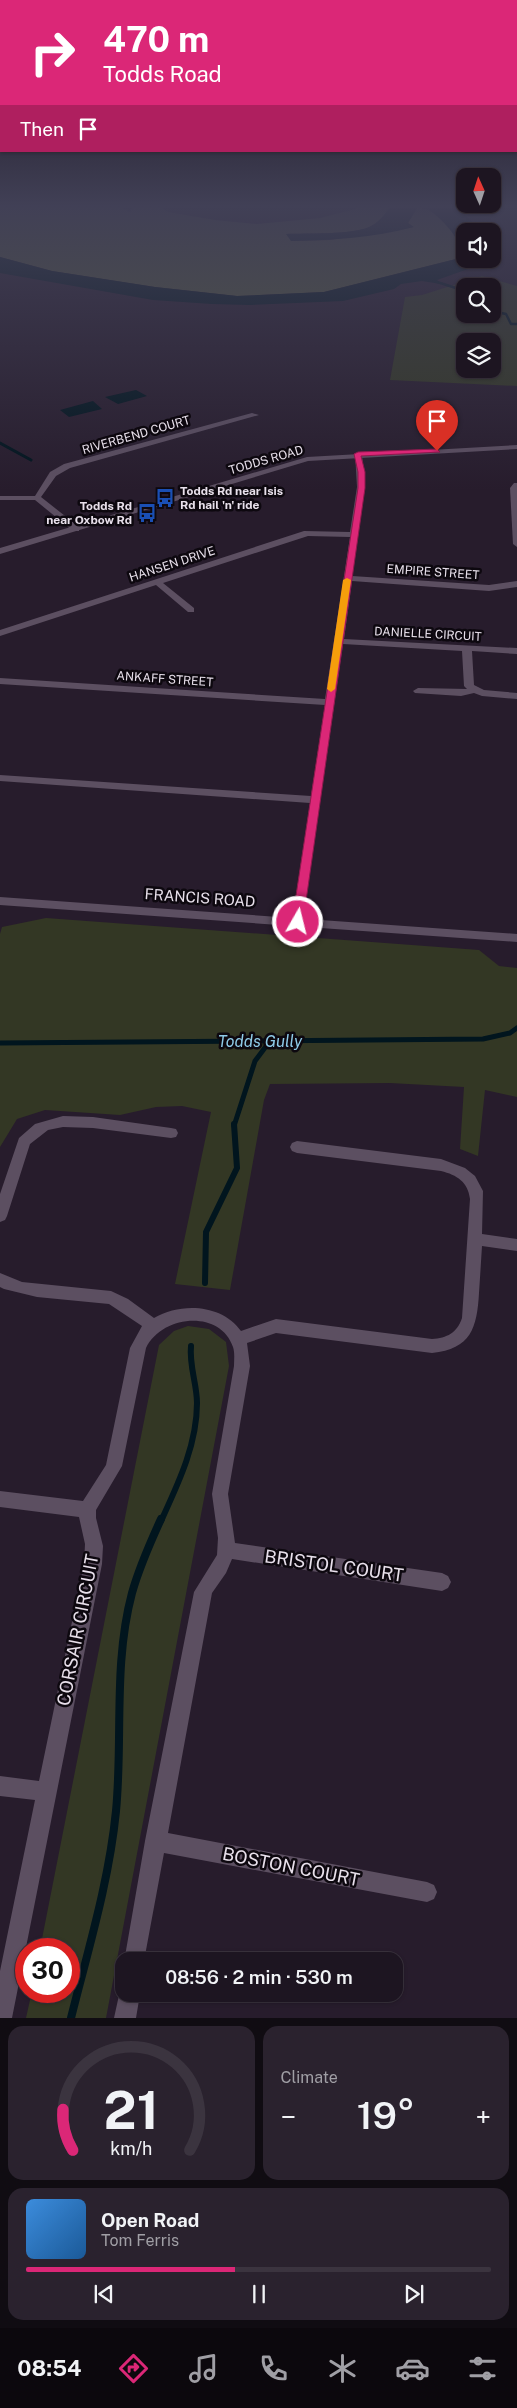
<!DOCTYPE html>
<html lang="en">
<head>
<meta charset="utf-8">
<style>
	body { margin:0; font-family:"Public Sans",sans-serif; background:#2a222e; color:#f1f3f6; height:100vh; display:flex; flex-direction:column; font-size:19px; white-space:nowrap }
	* { box-sizing:border-box; margin:0 }
	p { font-size:16px; color:#a09fa5 }
	.icon { flex:none; width:28px; height:28px; fill:none; stroke:currentColor; stroke-width:2; stroke-linecap:round; stroke-linejoin:round }
	.map { position:relative; height:2018px; overflow:hidden }
	.drawer { display:flex; flex-direction:column; gap:8px; padding:8px; background:#100c12; flex:1 }
	.drawer>* { flex:none }
	.guide { position:absolute; left:0px; top:0px; width:518px; height:152px; box-shadow:0 1px 4px #0004,0 0 0 1px #3b343f; background:#db2777; color:#fff; overflow:hidden }
	.needle { width:32px; rotate:357deg }
	.buttons { position:absolute; left:456px; top:168px; display:grid; gap:10px }
	.buttons a { display:grid; place-items:center; width:45px; height:45px; border-radius:10px; background:#1d1521; box-shadow:0 1px 4px #0004,0 0 0 1px #3b343f; font-size:25px }
	.speed { position:absolute; left:15px; top:1938px; display:flex; gap:10px; font-size:25px; font-weight:700; text-align:center }
	.speed>* { display:grid; place-content:center; width:65px; height:65px; border-radius:50%; background:#1d1521; box-shadow:0 1px 4px #0004,0 0 0 1px #3b343f; line-height:1 }
	.speed .limit { border:8px solid #d22; background:#fff; color:#111 }
	.pin { position:absolute; display:grid; place-items:center; width:42px; height:42px; color:#fff; margin:-51px -21px; border-radius:50% 50% 50% 0; rotate:-45deg; box-shadow:0 0 5px #0007 }
	.pin .icon { rotate:45deg }
	.me { position:absolute; width:55px; margin:-28px; rotate:8deg; stroke-linejoin:round; filter:drop-shadow(0 0 4px #0008) }
	.turn { display:flex; align-items:center; gap:18px; height:105px; padding:0 20px; font-size:22px }
	.turn .icon { width:65px; height:65px; stroke-width:2.5 }
	.turn b { display:block; font-size:35px; line-height:42px }
	.then { display:flex; align-items:center; height:48px; padding:0 20px; background:#0003; gap:10px; font-size:19px }
	.big { font-size:38px; font-weight:600; line-height:1.1 }
	.drawer .tile { flex:1; display:flex; flex-direction:column; justify-content:center; gap:8px; min-width:0; padding:0 18px; border-radius:15px; background:#2a222e }
	.drawer .dial { align-items:center; gap:0 }
	.dial svg { height:130px; overflow:visible; fill:none; stroke:#3b343f; stroke-width:7; stroke-linecap:round; text-anchor:middle }
	.dial text { fill:#f1f3f6; stroke:none }
	.song { display:flex; align-items:center; gap:15px }
	.cover { width:60px; height:60px; border-radius:8px; background:linear-gradient(135deg,hsl(210 70% 55%),hsl(210 70% 35%)) }
	.played { height:5px; border-radius:2px; background:linear-gradient(90deg,#db2777 45%,#3b343f 45%) }
	.keys { display:flex; justify-content:space-around; direction:ltr }
	.heat { display:flex; justify-content:space-between; align-items:center; font-size:28px; direction:ltr }
	.drawer .tiles { flex:1; display:grid; gap:8px; grid-template-columns:1fr 1fr }
	.tile:last-child { grid-column:span 2 }
	.trip { position:absolute; left:115px; top:1952px; width:288px; height:50px; border-radius:15px; background:#1d1521; box-shadow:0 1px 4px #0004,0 0 0 1px #3b343f; font-weight:600; line-height:50px; text-align:center }
	.tab-bar { display:flex; height:80px; justify-content:space-around; align-items:center; background:#0c080d; color:#a09fa5 }
	.tab-bar .icon { width:35px; height:35px }
	.tab-bar .on { color:#db2777 }
	.tab-bar b { font-size:22px; color:#f1f3f6 }
	.map>svg:first-child { display:block }
	.green { fill:#333724; fill-rule:evenodd }
	.forest { fill:#555b3f }
	.water { fill:#01151e }
	.lines { fill:none; stroke-linecap:round; stroke-linejoin:round }
	.stream-far4 { stroke:#01151e; stroke-width:2.5 }
	.stream-far3 { stroke:#01151e; stroke-width:3 }
	.stream-far2 { stroke:#01151e; stroke-width:5 }
	.stream-far1 { stroke:#01151e; stroke-width:6 }
	.stream { stroke:#01151e; stroke-width:8 }
	.street { fill:#5c4f61; fill-rule:evenodd }
	.secondary { fill:#5c4f61; fill-rule:evenodd }
	.route { fill:#db2777; stroke:#8e194d }
	.slow { fill:#f59e0b }
	.labels { text-anchor:middle; stroke-width:5; stroke-linejoin:round; paint-order:stroke }
	.far-street-label { font-size:12px; fill:#e8e0eb; stroke:#0d080f }
	.far-poi-label { font-size:12px; font-weight:bold; fill:#e8e0eb; stroke:#0d080f; text-anchor:start }
	.street-label { font-size:15px; fill:#e8e0eb; stroke:#0d080f }
	.water-label { font-size:16px; font-style:italic; fill:#8fcbe8; stroke:#0d080f }
	.near-street-label { font-size:18px; fill:#e8e0eb; stroke:#0d080f }
</style>
</head>
<body>
<div class="map">
<svg width="517" height="2018" viewBox="0 0 517 2018">
	<rect width="100%" height="100%" fill="#271c2c"/>
	<!-- green -->
	<g class="green">
		<path d="M482,276L517,286V386L390,380L405,297L422,295ZM492,286V314H465V286ZM492,341V369H465V341Z"/>
		<polygon points="46,918 479,950 499,966 517,968 517,1097 485,1090 478,1156 460,1149 464,1087 390,1083 270,1084 264,1100 230,1290 175,1284 211,1112 182,1106 156,1107 120,1115 45,1110 17,1119 0,1147 0,934 2,927"/>
		<polygon points="188,1326 209,1329 226,1342 229,1366 106,2018 26,2018 32,1991 69,1991 69,1949 40,1949 159,1345 174,1331"/>
	</g>
	<!-- forest -->
	<path class="forest" d="M0,208H122L130,212L132,208H162L168,212L215,220L257,224L320,218L359,208H389C384,216 378,223 370,227C351,235 308,233 287,234L292,241L330,240L413,227L408,223L417,208C440,208 458,236 464,257L324,292L237,296L155,287L52,271L0,257Z"/>
	<!-- water -->
	<g class="water">
		<path d="M389,208H417L408,223L414,227C371,238 335,240 291,241L286,234C308,233 350,235 369,227C378,223 384,216 389,208Z"/>
		<path d="M426,208H457L482,231H465V259H492L493,239L502,251L499,258L437,280L441,284L422,281L401,284L394,289L343,301L250,305L212,304L153,300L0,273V257L52,271L155,287L237,296L324,292L464,257C459,237 443,219 426,208Z"/>
		<polygon points="136,390 147,396 118,404 105,397"/>
		<polygon points="93,401 102,409 69,417 60,410"/>
	</g>
	<g class="lines">
		<!-- stream-far4 -->
		<g class="stream-far4">
			<polyline points="434,281 459,289 462,292 465,306"/>
			<polyline points="492,311 506,314 511,324 517,324"/>
		</g>
		<!-- stream-far3 -->
		<polyline class="stream-far3" points="0,443 31,460"/>
		<!-- stream-far2 -->
		<g class="stream-far2">
			<polyline points="0,1043 483,1039 510,1033 517,1028"/>
			<polyline points="234,1126 255,1061 270,1041"/>
		</g>
		<!-- stream-far1 -->
		<g class="stream-far1">
			<polyline points="205,1283 206,1232 237,1168 234,1124"/>
			<path d="M161,1521C178,1484 197,1445 197,1403C197,1384 189,1366 191,1346"/>
		</g>
		<!-- stream -->
		<path class="stream" d="M71,2018C88,1950 109,1882 116,1811C123,1739 113,1664 132,1593C139,1568 150,1543 161,1519"/>
		<!-- street -->
		<g class="street">
			<polygon points="252,413 259,415 70,468 56,476 41,497 79,527 79,531 73,531 35,500 0,500 0,496 35,496 50,472 64,464"/>
			<polygon points="355,453 362,455 365,487 352,576 489,585 517,581 517,587 489,591 352,581 344,639 517,648 517,654 472,651 474,685 484,690 517,693 517,699 482,696 474,693 461,696 415,693 413,691 418,688 467,689 464,686 462,651 343,644 302,925 294,925 292,922 310,803 0,781 0,775 311,796 325,705 0,684 0,678 325,699 350,537 308,536 163,583 194,608 194,612 188,612 156,585 0,636 0,630 304,531 350,532 357,487"/>
			<polygon points="514,483 517,483 517,547 513,544 510,488"/>
			<polygon points="63,1116 93,1117 171,1128 176,1129 178,1133 176,1137 171,1138 93,1128 63,1127 48,1130 30,1144 7,1216 5,1220 0,1222 0,1194 19,1138 35,1124"/>
			<path d="M297,1141L441,1159L465,1168L475,1176L483,1191L482,1234L517,1239V1251L482,1246C481,1262 480,1278 479,1293C477,1328 471,1349 432,1353L276,1333L247,1343L250,1366L228,1494L235,1543L442,1573L448,1576L451,1582L448,1588L442,1591L232,1559L226,1573L212,1593L168,1833L427,1882L434,1885L437,1892L434,1899L427,1902L164,1853L144,1961L124,1962L145,1841L194,1592L217,1555L218,1538L212,1494L234,1366C234,1360 235,1353 233,1347C220,1309 162,1315 146,1348L122,1466L96,1510V1518L103,1546L102,1564L12,2018H0V1971L35,1800L0,1796V1776L39,1781L84,1564L85,1544L79,1517L0,1507V1491L83,1501L106,1465L130,1348L142,1326L109,1304L37,1297L4,1289L0,1287V1273L22,1282L111,1291L128,1299L154,1318C181,1302 222,1304 241,1331L276,1319L432,1339C447,1338 457,1333 462,1318L470,1199C468,1182 457,1175 441,1171L297,1153L292,1151L290,1147L292,1143Z"/>
			<polygon points="121,1986 124,1986 124,1994 140,1994 136,2018 114,2018"/>
		</g>
		<!-- secondary -->
		<g class="secondary">
			<polygon points="517,445 517,449 308,461 0,554 0,548 307,457"/>
			<polygon points="0,897 517,934 517,942 0,905"/>
		</g>
	</g>
	<!-- sky -->
	<linearGradient id="sky" x2="0" y2="1"><stop stop-color="#150f18"/><stop offset="0.42" stop-color="#414056"/><stop offset="1" stop-color="#414056" stop-opacity="0"/></linearGradient>
	<rect width="517" height="490" fill="url(#sky)"/>
	<!-- route -->
	<polygon class="route" points="437,449 440,452 361,456 365,472 365,488 303,922 298,925 294,924 292,922 358,488 358,472 354,454 358,452"/>
	<!-- slow -->
	<polygon class="slow" points="347,578 351,580 335,689 331,692 327,689 343,580"/>
	<!-- icons -->
	<defs>
		<g id="bus-bare" transform="scale(1.5)"><path d="M-5-6H5V4H4V6H2V4H-2V6H-4V4H-5ZM-3.5-4V0h7V-4ZM-3.5 1.2v1.5H-2V1.2ZM2 1.2v1.5H3.5V1.2Z" fill="#1a4fb4" stroke="#0d080f" stroke-width="2.5" paint-order="stroke"/></g>
	</defs>
	<g fill-rule="evenodd">
		<use href="#bus-bare" x="165" y="498"/>
		<use href="#bus-bare" x="147" y="513"/>
	</g>
	<g class="labels">
		<!-- far-street labels -->
		<g class="far-street-label">
			<text transform="translate(136 435) rotate(-16)" y="4">RIVERBEND COURT</text>
			<text transform="translate(266 460) rotate(-16)" y="4">TODDS ROAD</text>
			<text transform="translate(172 564) rotate(-18)" y="4">HANSEN DRIVE</text>
			<text transform="translate(433 572) rotate(4)" y="4">EMPIRE STREET</text>
			<text transform="translate(428 634) rotate(3)" y="4">DANIELLE CIRCUIT</text>
			<text transform="translate(165 679) rotate(4)" y="4">ANKAFF STREET</text>
		</g>
		<!-- far-poi labels -->
		<g class="far-poi-label">
			<text x="180" y="495">Todds Rd near Isis<tspan x="180" dy="14">Rd hail 'n' ride</tspan></text>
			<text x="132" y="510" text-anchor="end">Todds Rd<tspan x="132" dy="14">near Oxbow Rd</tspan></text>
		</g>
		<!-- street labels -->
		<g class="street-label">
			<text transform="translate(200 898) rotate(4)" y="5">FRANCIS ROAD</text>
		</g>
		<!-- water labels -->
		<g class="water-label">
			<text x="260" y="1047">Todds Gully</text>
		</g>
		<!-- near-street labels -->
		<g class="near-street-label">
			<text transform="translate(334 1566) rotate(8)" y="6">BRISTOL COURT</text>
			<text transform="translate(78 1630) rotate(-79)" y="6">CORSAIR CIRCUIT</text>
			<text transform="translate(291 1867) rotate(11)" y="6">BOSTON COURT</text>
		</g>
	</g>
</svg>
<div class="buttons">
<a><svg class="needle" viewBox="-14 -14 28 28"><path d="M0-13l5 13h-10z" fill="#e53935"/><path d="M0 13l5-13h-10z" fill="#a09fa5"/></svg></a>
<a><svg class="icon" aria-label="sound" viewBox="0 0 24 24"><path d="M4 9h4l5-4v14l-5-4H4zM17 9q2 3 0 6"/></svg></a>
<a><svg class="icon" aria-label="search" viewBox="0 0 24 24"><circle cx="10" cy="10" r="6"/><path d="M15 15l6 6"/></svg></a>
<a><svg class="icon" aria-label="layers" viewBox="0 0 24 24"><path d="M12 4l9 5-9 5-9-5zM3 14l9 5 9-5"/></svg></a>
</div>
<div class="speed"><div class="limit">30</div></div>
<div class="pin" style="left:437px;top:451px;background:#d93025"><svg class="icon" aria-label="arrive" viewBox="0 0 24 24"><path d="M6 21V4h12l-3 4 3 4H6"/></svg></div>
<svg class="me" style="left:298px;top:922px" viewBox="-20 -20 40 40"><circle r="17" fill="#db2777" stroke="#fff" stroke-width="3"/><path d="M0-11L8 9 0 5-8 9z" fill="#fff"/></svg>
<div class="trip">08:56 · 2 min · 530 m</div>
<div class="guide">
<div class="turn"><svg class="icon" aria-label="right" viewBox="0 0 24 24"><path d="M7 20v-9h11M14 6l5 5-5 5"/></svg><div><b>470 m</b>Todds Road</div></div>
<div class="then">Then<svg class="icon" aria-label="arrive" viewBox="0 0 24 24"><path d="M6 21V4h12l-3 4 3 4H6"/></svg></div>
</div>
</div>
<section class="drawer">
<div class="tiles">
<div class="tile dial"><svg viewBox="0 0 100 80">
<path d="M14 69A42 42 0 1 1 86 69"/>
<path d="M14 69A42 42 0 0 1 8 44" stroke="#db2777"/>
<text x="50" y="56" font-size="32" font-weight="700">21</text>
<text x="50" y="72" font-size="11">km/h</text>
</svg></div>
<div class="tile"><p>Climate</p>
<div class="heat"><a>−</a><b class="big">19°</b><a>+</a></div>
</div>
<div class="tile">
<div class="song"><i class="cover"></i><div><b>Open Road</b><p>Tom Ferris</p></div></div>
<div class="played"></div>
<div class="keys"><svg class="icon" aria-label="previous" viewBox="0 0 24 24"><path d="M18 5L8 12l10 7zM5 5v14"/></svg><svg class="icon" aria-label="pause" viewBox="0 0 24 24"><path d="M8 5v14M16 5v14"/></svg><svg class="icon" aria-label="next" viewBox="0 0 24 24"><path d="M6 5l10 7-10 7zM19 5v14"/></svg></div>
</div>
</div>
</section>
<nav class="tab-bar">
<b>08:54</b>
<svg class="icon on" aria-label="directions" viewBox="0 0 24 24"><path d="M12 3l9 9-9 9-9-9zM9 14v-3h6M13 9l2 2-2 2"/></svg>
<svg class="icon" aria-label="music" viewBox="0 0 24 24"><path d="M9 18V5l10-2v13"/><circle cx="6" cy="18" r="3"/><circle cx="16" cy="16" r="3"/></svg>
<svg class="icon" aria-label="phone" viewBox="0 0 24 24"><path d="M5 4h4l2 5-3 2q2 4 5 5l2-3 5 2v4C11 20 4 13 5 4z"/></svg>
<svg class="icon" aria-label="climate" viewBox="0 0 24 24"><path d="M12 3v18M4 7l16 10M4 17L20 7"/></svg>
<svg class="icon" aria-label="car" viewBox="0 0 24 24"><path d="M5 17H2v-5l4-1 3-4h7l3 4 3 1v5h-3M9 17h6M6 11h13"/><circle cx="7" cy="17" r="2"/><circle cx="17" cy="17" r="2"/></svg>
<svg class="icon" aria-label="filters" viewBox="0 0 24 24"><path d="M4 7h16M4 17h16"/><circle cx="9" cy="7" r="2"/><circle cx="15" cy="17" r="2"/></svg>
</nav>
</body>
</html>
